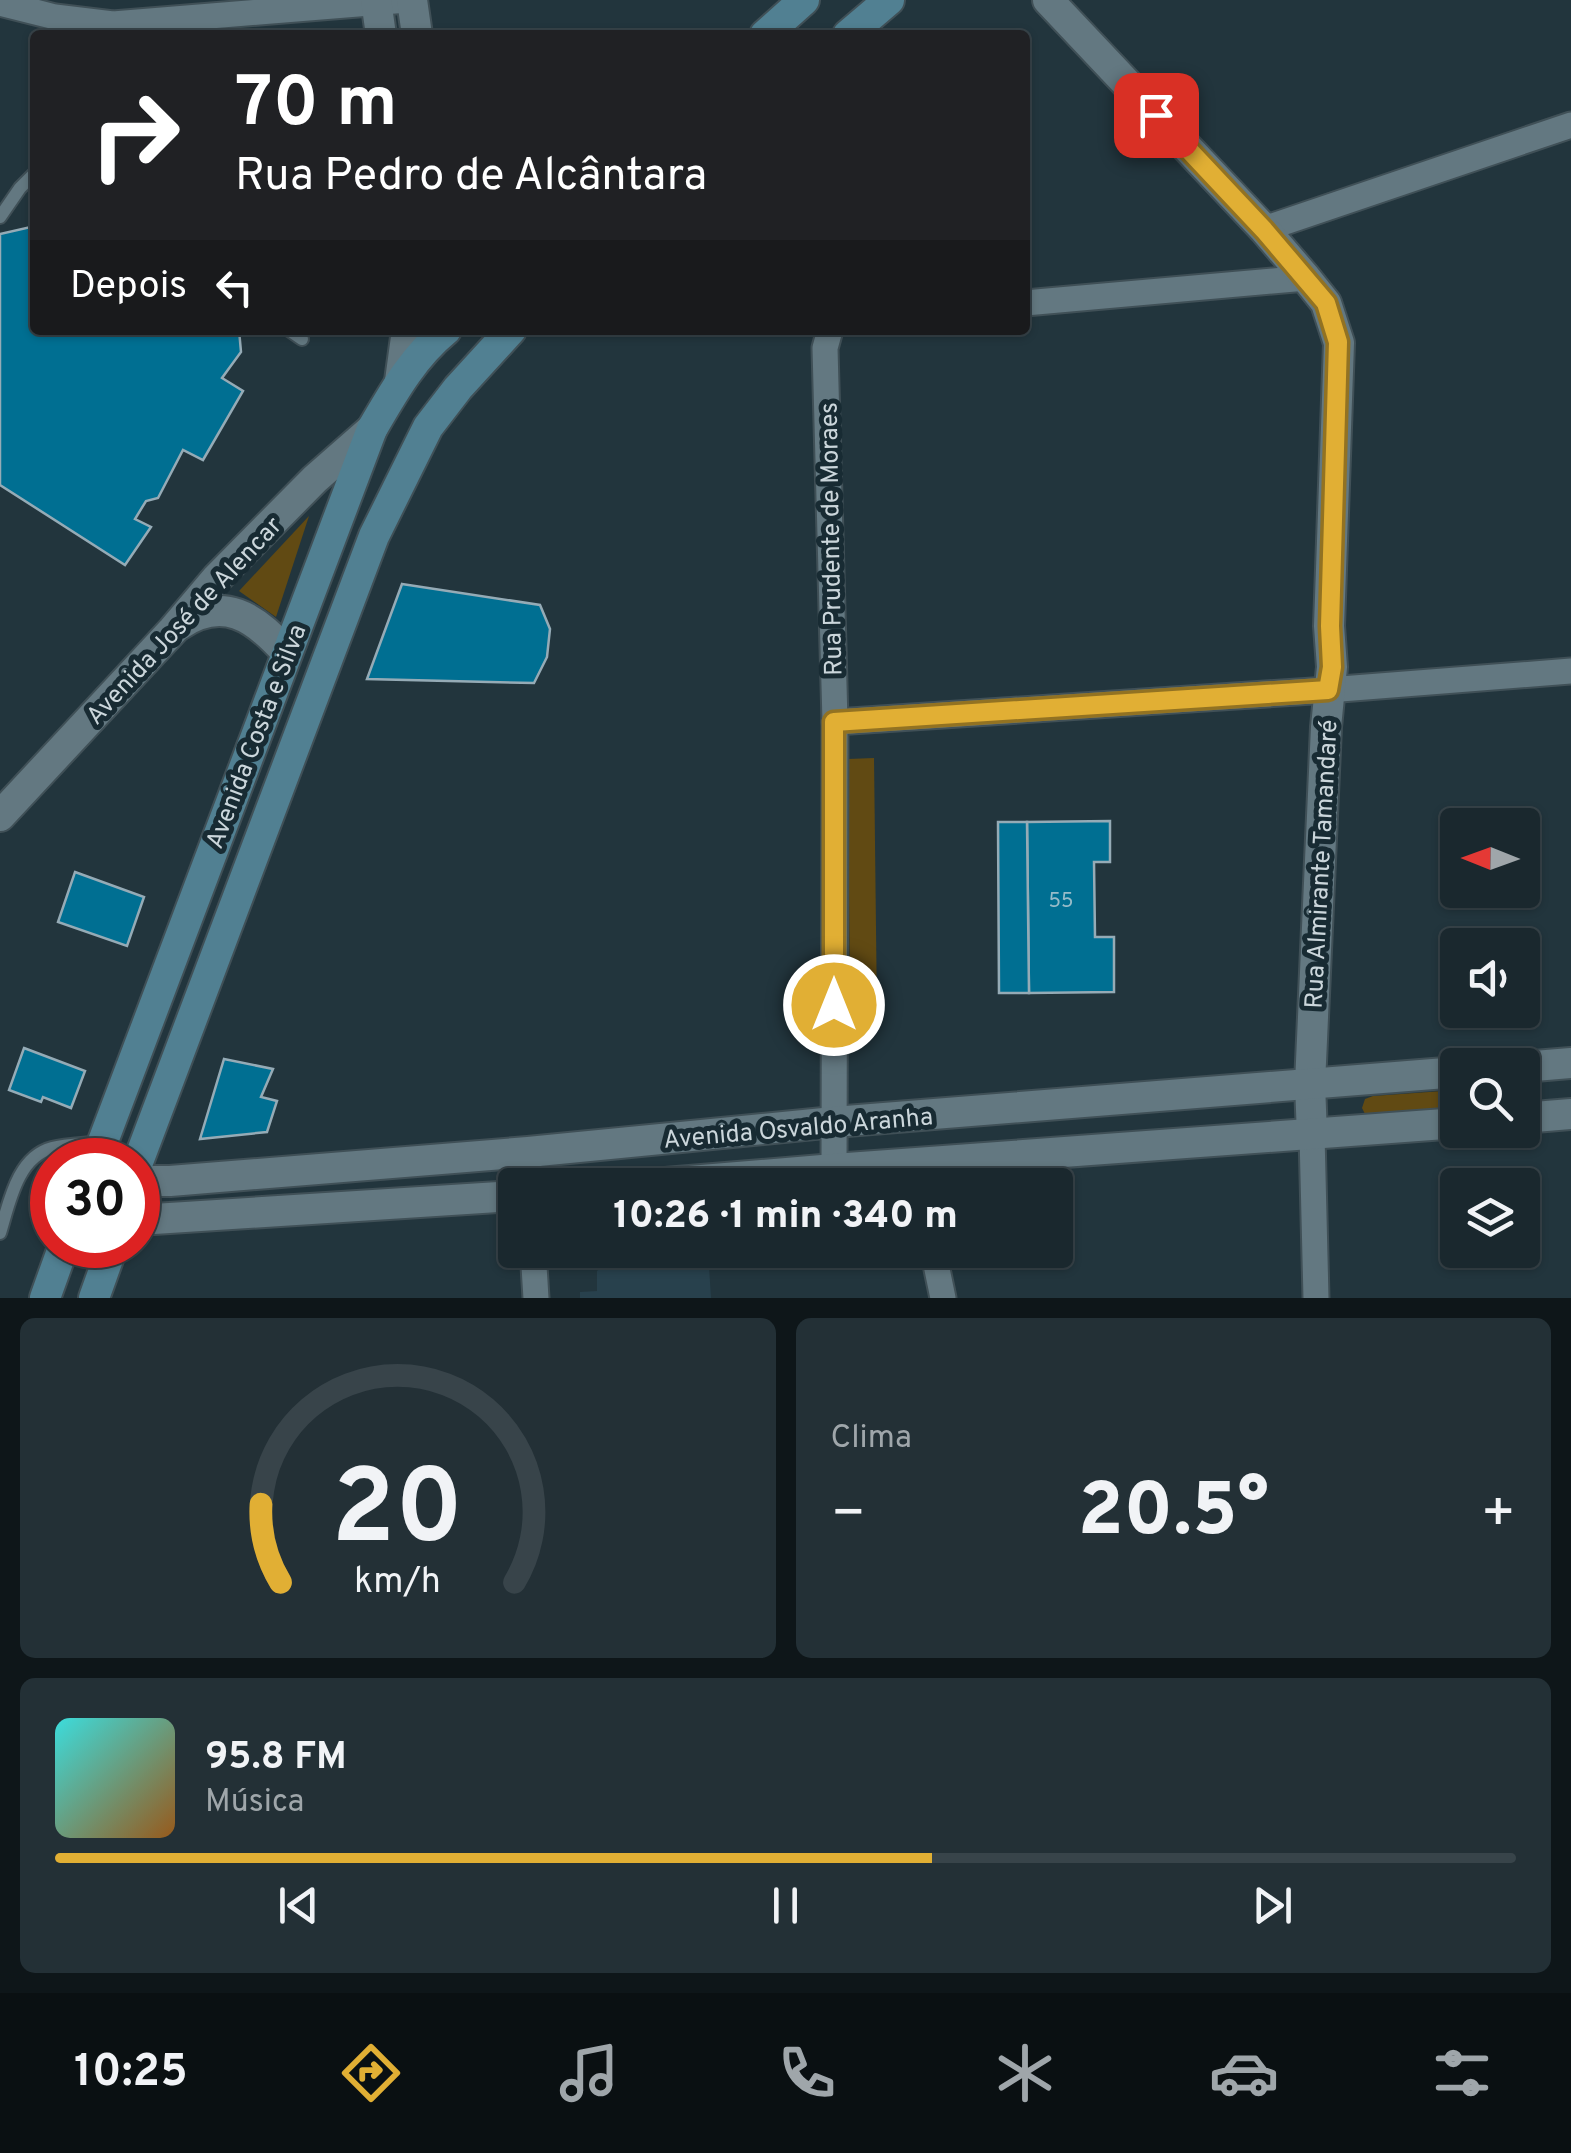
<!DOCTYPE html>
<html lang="pt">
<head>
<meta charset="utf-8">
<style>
	body { margin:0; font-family:Overpass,sans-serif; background:#233036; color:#f1f3f6; height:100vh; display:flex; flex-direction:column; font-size:38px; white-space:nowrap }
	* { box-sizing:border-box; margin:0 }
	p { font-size:32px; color:#9fa6aa }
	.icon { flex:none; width:55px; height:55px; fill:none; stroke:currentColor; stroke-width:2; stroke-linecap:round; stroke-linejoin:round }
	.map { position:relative; height:1298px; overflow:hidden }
	.side { display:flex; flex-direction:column; gap:20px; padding:20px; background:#0e1619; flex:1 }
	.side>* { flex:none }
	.banner { position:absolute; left:30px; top:30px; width:1000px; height:305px; border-radius:10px; box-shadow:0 2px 8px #0004,0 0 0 2px #38444a; background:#202124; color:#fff; overflow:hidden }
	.needle { width:65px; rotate:271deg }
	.fabs { position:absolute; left:1440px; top:808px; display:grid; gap:20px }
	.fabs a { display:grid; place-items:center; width:100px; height:100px; border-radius:10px; background:#1a282e; box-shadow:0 2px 8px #0004,0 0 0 2px #38444a; font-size:50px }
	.speed { position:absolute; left:30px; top:1138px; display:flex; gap:20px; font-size:50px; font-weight:700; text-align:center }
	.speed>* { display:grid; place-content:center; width:130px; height:130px; border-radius:50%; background:#1a282e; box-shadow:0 2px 8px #0004,0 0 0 2px #38444a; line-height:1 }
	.speed .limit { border:15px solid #d22; background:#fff; color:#111 }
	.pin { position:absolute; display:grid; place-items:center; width:85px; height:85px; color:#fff; margin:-42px; border-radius:20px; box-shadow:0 5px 15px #0006 }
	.me { position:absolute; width:110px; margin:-55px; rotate:0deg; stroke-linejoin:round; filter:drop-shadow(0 0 8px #0008) }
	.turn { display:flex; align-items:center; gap:35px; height:210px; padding:0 40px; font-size:45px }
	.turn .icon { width:130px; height:130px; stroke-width:2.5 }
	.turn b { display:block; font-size:70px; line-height:85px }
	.then { display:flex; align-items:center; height:95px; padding:0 40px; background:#0003; gap:20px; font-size:38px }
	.big { font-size:75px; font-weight:800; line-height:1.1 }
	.side .widget { flex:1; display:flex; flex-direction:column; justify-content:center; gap:15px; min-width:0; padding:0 35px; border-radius:15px; background:#233036 }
	.side .dial { align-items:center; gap:0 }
	.dial svg { height:260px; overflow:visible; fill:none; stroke:#38444a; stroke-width:7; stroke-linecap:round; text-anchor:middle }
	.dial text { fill:#f1f3f6; stroke:none }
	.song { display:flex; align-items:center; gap:30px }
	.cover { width:120px; height:120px; border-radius:15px; background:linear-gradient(135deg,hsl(180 70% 55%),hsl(30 70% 35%)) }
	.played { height:10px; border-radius:5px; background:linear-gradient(90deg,#e1af34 60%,#38444a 60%) }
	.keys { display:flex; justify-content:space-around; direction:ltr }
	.heat { display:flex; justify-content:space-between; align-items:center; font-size:55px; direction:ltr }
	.side .tiles { flex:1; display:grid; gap:20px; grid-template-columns:1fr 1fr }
	.widget:last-child { grid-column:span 2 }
	.trip { position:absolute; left:498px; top:1168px; width:575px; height:100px; border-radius:10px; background:#1a282e; box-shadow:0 2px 8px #0004,0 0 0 2px #38444a; font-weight:800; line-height:100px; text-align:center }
	.tabs { display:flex; height:160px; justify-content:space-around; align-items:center; background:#0a1012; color:#9fa6aa }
	.tabs .icon { width:70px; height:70px }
	.tabs .current { color:#e1af34 }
	.tabs b { font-size:45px; color:#f1f3f6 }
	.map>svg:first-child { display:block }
	.built { fill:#28414d }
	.green { fill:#614a13 }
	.building { fill:#006f92; stroke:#95abb6; stroke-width:2.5 }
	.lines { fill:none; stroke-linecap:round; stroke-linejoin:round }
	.service-casing { stroke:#405057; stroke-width:16 }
	.minor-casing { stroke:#405057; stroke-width:29 }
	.tertiary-casing { stroke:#405057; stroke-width:34 }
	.secondary-casing { stroke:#405057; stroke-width:34 }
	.service { stroke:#637881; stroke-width:12 }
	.minor { stroke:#637881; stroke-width:25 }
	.tertiary { stroke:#637881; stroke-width:30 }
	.secondary { stroke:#518092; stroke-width:30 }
	.route-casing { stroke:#927222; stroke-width:25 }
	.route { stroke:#e1af34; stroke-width:18 }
	.labels { text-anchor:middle; stroke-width:10; stroke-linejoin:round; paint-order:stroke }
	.number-label { font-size:20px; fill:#98bcc9 }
	.street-label { font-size:25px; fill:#cbd6db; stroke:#182b33 }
</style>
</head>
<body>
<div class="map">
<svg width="1571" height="1298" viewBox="0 0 1571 1298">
	<rect width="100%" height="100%" fill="#22353d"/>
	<!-- built -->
	<polygon class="built" points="631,1250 708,1250 711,1298 580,1298 580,1292 597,1291 597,1271 610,1260 631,1258"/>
	<!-- green -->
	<g class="green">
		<polygon points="309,516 276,617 239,591"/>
		<polygon points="874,758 877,1013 850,1013 848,759"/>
		<polygon points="1457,1090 1457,1111 1366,1116 1362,1108 1365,1099 1373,1096"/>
	</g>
	<!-- building -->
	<g class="building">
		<polygon points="35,226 35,330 239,330 241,352 222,378 243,391 203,460 183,450 158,498 146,501 135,519 151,527 125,565 0,485 0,234"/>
		<polygon points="402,584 540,605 550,629 547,657 534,683 367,679"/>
		<polygon points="1110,821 1110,862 1094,862 1095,937 1114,937 1114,992 1029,993 1027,822"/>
		<polygon points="998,822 1027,822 1029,993 999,993"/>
		<polygon points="75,872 144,897 127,946 58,922"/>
		<polygon points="24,1048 85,1071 71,1108 43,1097 41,1102 9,1090"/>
		<polygon points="224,1059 273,1069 261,1097 277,1101 267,1132 200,1139"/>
	</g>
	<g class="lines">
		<!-- service casing -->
		<g class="service-casing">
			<g id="service">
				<polyline points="0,217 20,188 35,173"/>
				<polyline points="289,330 302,339"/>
				<path d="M0,1233C9,1204 17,1157 52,1148C67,1144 85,1144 100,1142"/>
			</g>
		</g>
		<!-- minor casing -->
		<g class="minor-casing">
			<g id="minor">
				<polyline points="0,3 55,17 113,24 407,0"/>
				<polyline points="1264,229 1571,125"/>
				<polyline points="1025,303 1306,278"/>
				<polyline points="830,330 825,348 835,722 834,1169"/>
				<polyline points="835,722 1328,690 1571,671"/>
				<polyline points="1312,1135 1316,1298"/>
				<polyline points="528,1152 530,1185"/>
				<polyline points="915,1163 920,1185"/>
				<polyline points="533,1250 536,1298"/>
				<polyline points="933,1250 943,1298"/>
			</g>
		</g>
		<!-- tertiary casing -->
		<g class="tertiary-casing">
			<g id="tertiary">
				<polyline points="376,0 381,35"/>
				<polyline points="412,0 417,35"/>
				<polyline points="1048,0 1264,229 1306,278 1326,303 1339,343 1329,626 1332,667 1326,727 1310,1084 1312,1135"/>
				<polyline points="400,381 407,330"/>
				<path d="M179,625C223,595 255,617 286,652"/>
				<polyline points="0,816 173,630 217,578 315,479 372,429"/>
				<polyline points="1522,1067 1571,1063"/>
				<polyline points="1522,1118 1571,1114"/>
				<polyline points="138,1181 170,1181 528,1152 834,1122 1458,1072"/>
				<polyline points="641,1185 834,1169 1458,1123"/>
				<polyline points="138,1220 515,1196"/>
			</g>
		</g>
		<!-- secondary casing -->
		<g class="secondary-casing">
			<g id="secondary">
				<polyline points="765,35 804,0"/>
				<polyline points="848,35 889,0"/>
				<path d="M96,1160L372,429C393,393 413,357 446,330"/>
				<polyline points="138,1162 374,536 428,427 458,388 511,330"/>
				<polyline points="138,1180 142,1200 138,1214"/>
				<polyline points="45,1298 64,1245"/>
				<polyline points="94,1298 113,1245"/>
			</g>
		</g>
		<!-- service -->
		<use href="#service" class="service"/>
		<!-- minor -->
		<use href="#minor" class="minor"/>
		<!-- tertiary -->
		<use href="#tertiary" class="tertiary"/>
		<!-- secondary -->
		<use href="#secondary" class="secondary"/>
	</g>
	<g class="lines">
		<!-- route casing -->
		<g class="route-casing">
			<polyline id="route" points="834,1005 834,722 1328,690 1332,667 1330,626 1338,342 1326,303 1264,230 1156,115"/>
		</g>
		<!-- route -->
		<use href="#route" class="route"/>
	</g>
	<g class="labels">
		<!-- number labels -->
		<g class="number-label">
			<text x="1061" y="907">55</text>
		</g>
		<!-- street labels -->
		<g class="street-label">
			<text transform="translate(830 539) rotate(-91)" y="9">Rua Prudente de Moraes</text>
			<text transform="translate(183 620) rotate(-47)" y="9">Avenida José de Alencar</text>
			<text transform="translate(255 736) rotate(-69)" y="9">Avenida Costa e Silva</text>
			<text transform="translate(1320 864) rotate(-87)" y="9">Rua Almirante Tamandaré</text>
			<text transform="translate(798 1127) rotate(-5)" y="9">Avenida Osvaldo Aranha</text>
		</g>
	</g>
</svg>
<div class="fabs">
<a><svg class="needle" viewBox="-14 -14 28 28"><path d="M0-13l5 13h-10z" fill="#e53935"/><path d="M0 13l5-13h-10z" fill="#9fa6aa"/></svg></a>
<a><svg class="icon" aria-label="sound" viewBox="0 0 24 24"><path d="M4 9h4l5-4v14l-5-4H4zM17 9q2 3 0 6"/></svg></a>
<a><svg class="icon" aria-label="search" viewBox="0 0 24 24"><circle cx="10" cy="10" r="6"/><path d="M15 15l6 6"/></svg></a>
<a><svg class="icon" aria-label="layers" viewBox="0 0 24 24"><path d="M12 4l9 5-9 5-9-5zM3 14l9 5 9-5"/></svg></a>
</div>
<div class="speed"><div class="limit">30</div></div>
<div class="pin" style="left:1156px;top:115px;background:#d93025"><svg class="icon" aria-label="arrive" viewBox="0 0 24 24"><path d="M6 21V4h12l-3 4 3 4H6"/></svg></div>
<svg class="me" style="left:834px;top:1005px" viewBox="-20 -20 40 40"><circle r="17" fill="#e1af34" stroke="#fff" stroke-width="3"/><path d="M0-11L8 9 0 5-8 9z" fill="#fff"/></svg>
<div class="trip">10:26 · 1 min · 340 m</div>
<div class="banner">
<div class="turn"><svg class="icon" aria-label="right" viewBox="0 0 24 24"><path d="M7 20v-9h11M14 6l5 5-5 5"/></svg><div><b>70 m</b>Rua Pedro de Alcântara</div></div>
<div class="then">Depois<svg class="icon" aria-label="left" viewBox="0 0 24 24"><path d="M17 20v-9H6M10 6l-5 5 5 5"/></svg></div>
</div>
</div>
<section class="side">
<div class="tiles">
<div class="widget dial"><svg viewBox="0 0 100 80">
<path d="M14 69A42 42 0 1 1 86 69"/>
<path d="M14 69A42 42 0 0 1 8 45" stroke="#e1af34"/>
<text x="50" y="56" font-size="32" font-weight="700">20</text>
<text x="50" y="72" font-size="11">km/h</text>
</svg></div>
<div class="widget"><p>Clima</p>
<div class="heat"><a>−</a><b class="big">20.5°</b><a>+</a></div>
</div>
<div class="widget">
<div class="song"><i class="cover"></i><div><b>95.8 FM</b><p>Música</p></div></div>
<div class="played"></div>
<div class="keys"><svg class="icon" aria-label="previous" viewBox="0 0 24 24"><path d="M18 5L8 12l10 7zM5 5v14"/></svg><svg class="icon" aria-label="pause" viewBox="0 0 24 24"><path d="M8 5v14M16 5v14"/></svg><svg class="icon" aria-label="next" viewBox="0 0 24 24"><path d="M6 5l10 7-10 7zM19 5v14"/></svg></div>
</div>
</div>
</section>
<nav class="tabs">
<b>10:25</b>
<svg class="icon current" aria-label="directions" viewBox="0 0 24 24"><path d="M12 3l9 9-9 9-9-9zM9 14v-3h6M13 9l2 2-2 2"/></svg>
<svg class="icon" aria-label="music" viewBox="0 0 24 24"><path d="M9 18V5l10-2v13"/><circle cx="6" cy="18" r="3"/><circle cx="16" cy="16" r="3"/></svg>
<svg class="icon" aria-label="phone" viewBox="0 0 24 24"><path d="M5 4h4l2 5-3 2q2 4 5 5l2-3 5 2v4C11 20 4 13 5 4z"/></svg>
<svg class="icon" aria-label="climate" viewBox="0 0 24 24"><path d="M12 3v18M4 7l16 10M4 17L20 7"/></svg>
<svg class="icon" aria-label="car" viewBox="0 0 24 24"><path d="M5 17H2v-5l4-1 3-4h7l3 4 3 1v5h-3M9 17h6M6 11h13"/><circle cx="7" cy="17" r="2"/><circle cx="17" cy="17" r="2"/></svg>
<svg class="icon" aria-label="filters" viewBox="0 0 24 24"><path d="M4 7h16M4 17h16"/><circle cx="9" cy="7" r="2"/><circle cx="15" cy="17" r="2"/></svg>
</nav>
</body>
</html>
